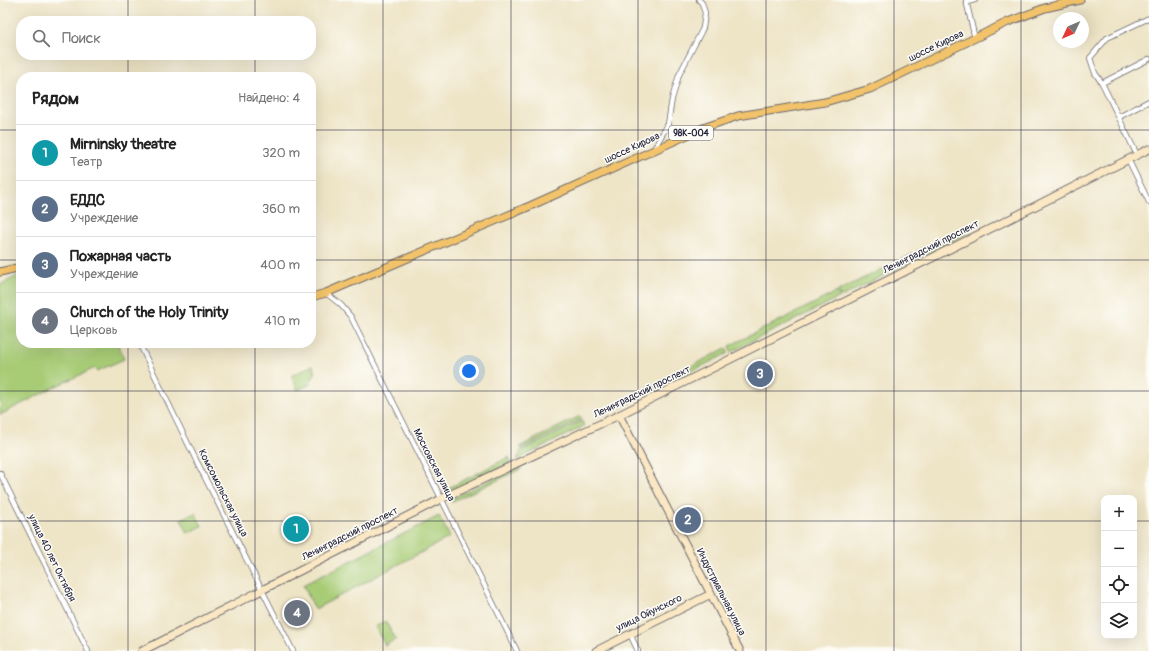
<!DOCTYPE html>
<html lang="ru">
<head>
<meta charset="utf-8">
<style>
	:root { --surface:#fff; --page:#f2f2f2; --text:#222; --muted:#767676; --line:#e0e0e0; --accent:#d1495b }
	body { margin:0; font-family:Pangolin,sans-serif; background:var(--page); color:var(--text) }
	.controls { position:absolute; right:12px; bottom:12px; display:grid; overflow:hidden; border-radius:8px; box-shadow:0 4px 16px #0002 }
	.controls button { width:36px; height:36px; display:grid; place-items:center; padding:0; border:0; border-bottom:1px solid var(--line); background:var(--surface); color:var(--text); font:20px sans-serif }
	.compass { position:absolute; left:1053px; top:12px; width:36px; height:36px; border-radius:50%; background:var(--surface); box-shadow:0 4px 16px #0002; rotate:226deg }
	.you { position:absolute; left:469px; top:371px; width:14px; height:14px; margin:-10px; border:3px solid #fff; border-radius:50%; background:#1a73e8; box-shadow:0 0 0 6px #1a73e833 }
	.badge { display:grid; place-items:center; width:26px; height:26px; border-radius:50%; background:var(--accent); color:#fff; font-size:13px; font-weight:700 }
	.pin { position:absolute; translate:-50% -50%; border:2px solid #fff; box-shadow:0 1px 4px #0006 }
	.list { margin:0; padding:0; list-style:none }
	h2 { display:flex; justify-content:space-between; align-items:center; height:52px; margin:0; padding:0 16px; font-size:17px }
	h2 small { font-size:13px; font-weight:400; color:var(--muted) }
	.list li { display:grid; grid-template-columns:26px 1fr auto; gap:12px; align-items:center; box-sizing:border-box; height:56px; padding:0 16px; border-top:1px solid var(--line) }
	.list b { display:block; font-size:15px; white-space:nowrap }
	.list p { margin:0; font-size:13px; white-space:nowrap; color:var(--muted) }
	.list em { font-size:13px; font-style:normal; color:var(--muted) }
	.icon { flex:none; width:22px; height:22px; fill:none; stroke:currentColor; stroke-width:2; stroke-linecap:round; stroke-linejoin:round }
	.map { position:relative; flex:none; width:1149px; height:651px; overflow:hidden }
	.search { position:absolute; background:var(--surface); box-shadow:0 4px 16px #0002; left:16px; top:16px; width:300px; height:44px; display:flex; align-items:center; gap:10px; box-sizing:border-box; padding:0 14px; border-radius:16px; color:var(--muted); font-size:15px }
	.panel { position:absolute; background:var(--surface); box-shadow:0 4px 16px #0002; left:16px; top:72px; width:300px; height:276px; border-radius:16px }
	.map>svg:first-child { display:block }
</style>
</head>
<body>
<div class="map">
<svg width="1149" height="651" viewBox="0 0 1149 651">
	<rect width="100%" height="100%" fill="#fdfcf7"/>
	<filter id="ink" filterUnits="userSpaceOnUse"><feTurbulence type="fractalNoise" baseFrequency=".025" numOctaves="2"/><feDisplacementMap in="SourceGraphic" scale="8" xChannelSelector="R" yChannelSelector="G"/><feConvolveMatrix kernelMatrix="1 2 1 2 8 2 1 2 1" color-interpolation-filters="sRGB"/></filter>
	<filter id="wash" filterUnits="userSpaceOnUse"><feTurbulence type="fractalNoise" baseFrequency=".012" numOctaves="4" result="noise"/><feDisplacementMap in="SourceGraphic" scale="16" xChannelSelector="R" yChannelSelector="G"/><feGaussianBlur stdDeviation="0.9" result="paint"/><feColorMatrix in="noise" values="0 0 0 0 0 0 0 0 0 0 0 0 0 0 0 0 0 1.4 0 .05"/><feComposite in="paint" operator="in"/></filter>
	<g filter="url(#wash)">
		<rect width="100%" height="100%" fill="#eee4c6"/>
		<g fill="#a8cc76" stroke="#657758">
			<polygon points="963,229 966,234 841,297 838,291"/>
			<polygon points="21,274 21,343 117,343 124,359 97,371 95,368 52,388 0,415 0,285"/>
			<polygon points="837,292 840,297 731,352 729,346"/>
			<polygon points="726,348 728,353 680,377 676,378 674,375"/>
			<polygon points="313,365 315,374 309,385 298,390 291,376"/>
			<polygon points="665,380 664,385 620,407 618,403"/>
			<polygon points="580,416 582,419 521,449 521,446"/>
			<polygon points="582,421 584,426 517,460 521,451"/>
			<polygon points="509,457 511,462 448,494 443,491"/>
			<polygon points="520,466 521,469 451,502 450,499"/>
			<polygon points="195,513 202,526 188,533 181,519"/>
			<polygon points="439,516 450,537 315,609 303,585"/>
			<polygon points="385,621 396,639 385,645 375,627"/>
		</g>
	</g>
	<g filter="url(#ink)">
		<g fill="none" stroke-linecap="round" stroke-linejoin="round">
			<defs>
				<g id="street">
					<polyline points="966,0 975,39"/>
					<polyline points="967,2 975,0"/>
					<polyline points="1102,83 1149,59"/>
					<polyline points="1119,117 1149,101"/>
					<polyline points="654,149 668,124 672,99 679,75 703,28 705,13 702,3 699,0"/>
					<polyline points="1137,155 1102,83 1095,73 1090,58 1107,38 1149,18"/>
					<polyline points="1128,159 1149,202"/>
					<polyline points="326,293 341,305 351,317 517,651"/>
					<polyline points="139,343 195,458 293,651"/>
					<polyline points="0,473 88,651"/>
					<polyline points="630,634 638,651"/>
				</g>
				<g id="secondary">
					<polyline points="619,415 740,651"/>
					<polyline points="142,651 441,499 619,415 1149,149"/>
					<polyline points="596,651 711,594"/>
				</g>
				<g id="primary">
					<polyline points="0,272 21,267"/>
					<polyline points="311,297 326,293 530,206 703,128 738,116 825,102 870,89 1008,22 1045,8 1080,0"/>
				</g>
			</defs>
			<use href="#street" stroke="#69666c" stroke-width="6"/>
			<use href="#secondary" stroke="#69666c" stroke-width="9"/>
			<use href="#primary" stroke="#69666c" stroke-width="9"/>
			<use href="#street" stroke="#fff" stroke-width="4.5"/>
			<use href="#secondary" stroke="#fae7c3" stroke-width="7"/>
			<use href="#primary" stroke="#f2c36a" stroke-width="7"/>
		</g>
	</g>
	<path fill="none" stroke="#22223b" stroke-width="1" stroke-opacity="0.55" d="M128 0V21M255 0V21M383 0V651M511 0V651M638 0V651M766 0V651M894 0V651M1021 0V651M128 55V77M255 55V77M0 130H21M311 130H1149M0 260H21M311 260H1149M128 343V651M255 343V651M0 391H1149M0 521H1104M1134 521H1149"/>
	<g text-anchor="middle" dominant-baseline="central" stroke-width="3" stroke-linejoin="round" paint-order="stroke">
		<rect fill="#fdfcf7" stroke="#646373" stroke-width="1" x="669" y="126" width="44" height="14" rx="3"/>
		<g font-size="9" font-weight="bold" fill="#22223b">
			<text x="691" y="133">98К-004</text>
		</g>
		<g font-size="10" fill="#22223b" stroke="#fdfcf7">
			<text transform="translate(936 46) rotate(-26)">шоссе Кирова</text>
			<text transform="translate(632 148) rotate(-25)">шоссе Кирова</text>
			<text transform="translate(931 247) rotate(-27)">Ленинградский проспект</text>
			<text transform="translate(642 392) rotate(-26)">Ленинградский проспект</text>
			<text transform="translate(434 465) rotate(63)">Московская улица</text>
			<text transform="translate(223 493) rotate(63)">Комсомольская улица</text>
			<text transform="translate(350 534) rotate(-27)">Ленинградский проспект</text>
			<text transform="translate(52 558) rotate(64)">улица 40 лет Октября</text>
			<text transform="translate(721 592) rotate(63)">Индустриальная улица</text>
			<text transform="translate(649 613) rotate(-26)">улица Ойунского</text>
		</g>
	</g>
</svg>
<div class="controls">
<button>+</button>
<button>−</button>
<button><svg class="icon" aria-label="locate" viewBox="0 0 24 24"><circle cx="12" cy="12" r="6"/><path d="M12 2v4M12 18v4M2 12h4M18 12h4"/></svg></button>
<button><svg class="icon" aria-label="layers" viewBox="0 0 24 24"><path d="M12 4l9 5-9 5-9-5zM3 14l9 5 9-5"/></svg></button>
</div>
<svg class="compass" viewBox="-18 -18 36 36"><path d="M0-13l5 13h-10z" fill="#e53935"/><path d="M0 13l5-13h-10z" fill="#767676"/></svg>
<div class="you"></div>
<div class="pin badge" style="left:296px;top:529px;background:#0f9aa8">1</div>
<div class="pin badge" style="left:688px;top:520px;background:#5c6f8a">2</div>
<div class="pin badge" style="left:760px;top:374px;background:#5c6f8a">3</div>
<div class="pin badge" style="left:297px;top:613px;background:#6b7280">4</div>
<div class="search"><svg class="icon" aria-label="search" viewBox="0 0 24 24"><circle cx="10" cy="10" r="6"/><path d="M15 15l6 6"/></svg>Поиск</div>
<section class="panel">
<h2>Рядом<small>Найдено: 4</small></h2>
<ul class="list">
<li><span class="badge" style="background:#0f9aa8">1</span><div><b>Mirninsky theatre</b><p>Театр</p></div><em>320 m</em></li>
<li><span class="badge" style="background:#5c6f8a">2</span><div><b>ЕДДС</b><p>Учреждение</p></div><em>360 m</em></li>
<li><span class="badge" style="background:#5c6f8a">3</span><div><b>Пожарная часть</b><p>Учреждение</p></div><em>400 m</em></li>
<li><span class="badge" style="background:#6b7280">4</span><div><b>Church of the Holy Trinity</b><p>Церковь</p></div><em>410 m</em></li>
</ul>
</section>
</div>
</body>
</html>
